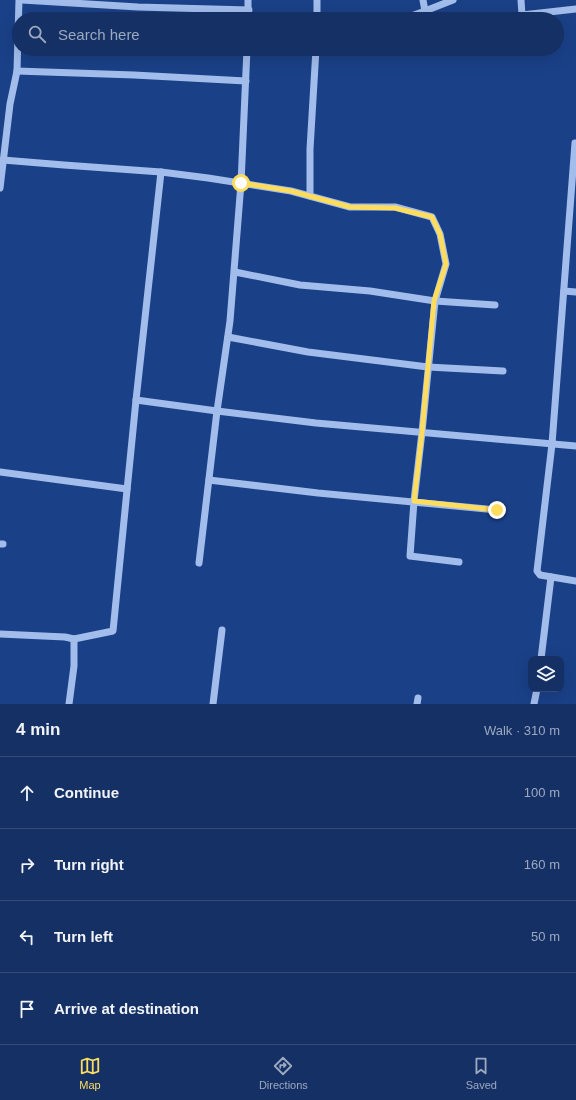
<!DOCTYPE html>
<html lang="en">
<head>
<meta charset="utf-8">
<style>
	:root { --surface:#143065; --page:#1d386b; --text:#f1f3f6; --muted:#9da9bf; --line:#334b79; --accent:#fedd5e }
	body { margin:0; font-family:Helvetica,sans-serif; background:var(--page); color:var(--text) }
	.controls { position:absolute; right:12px; bottom:12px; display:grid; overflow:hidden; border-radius:8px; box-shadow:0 4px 16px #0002 }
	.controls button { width:36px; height:36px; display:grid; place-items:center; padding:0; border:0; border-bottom:1px solid var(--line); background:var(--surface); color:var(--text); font:20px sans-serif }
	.stop { position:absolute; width:12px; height:12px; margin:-9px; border:3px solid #fedd5e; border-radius:50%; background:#fff }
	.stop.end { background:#fedd5e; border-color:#fff; box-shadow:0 1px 4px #0008 }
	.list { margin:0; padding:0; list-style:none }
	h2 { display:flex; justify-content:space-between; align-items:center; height:52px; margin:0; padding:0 16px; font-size:17px }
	h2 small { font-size:13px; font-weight:400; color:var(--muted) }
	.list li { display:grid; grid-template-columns:26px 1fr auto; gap:12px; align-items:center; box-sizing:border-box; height:72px; padding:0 16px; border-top:1px solid var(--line) }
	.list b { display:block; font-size:15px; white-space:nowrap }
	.list em { font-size:13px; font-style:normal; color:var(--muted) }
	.icon { flex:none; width:22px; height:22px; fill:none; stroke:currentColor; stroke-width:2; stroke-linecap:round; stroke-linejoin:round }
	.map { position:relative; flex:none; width:576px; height:704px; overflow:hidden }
	.search { position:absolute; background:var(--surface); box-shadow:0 4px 16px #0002; left:12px; right:12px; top:12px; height:44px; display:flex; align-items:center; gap:10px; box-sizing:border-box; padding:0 14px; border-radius:22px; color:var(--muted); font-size:15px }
	.sheet { height:340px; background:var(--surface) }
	nav { display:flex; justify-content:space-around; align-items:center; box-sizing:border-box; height:56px; border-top:1px solid var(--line); background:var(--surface); font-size:11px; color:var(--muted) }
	nav a { display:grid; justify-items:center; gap:2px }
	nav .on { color:var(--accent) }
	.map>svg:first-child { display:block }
</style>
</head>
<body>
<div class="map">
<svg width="576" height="704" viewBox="0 0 576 704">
	<rect width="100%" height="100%" fill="#1a4087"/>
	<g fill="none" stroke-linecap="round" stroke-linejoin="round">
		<g stroke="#a2bdec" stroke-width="7">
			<polyline points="22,0 138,7 249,10"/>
			<polyline points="248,0 248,19"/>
			<polyline points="317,0 317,19"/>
			<polyline points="423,0 425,11 453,0"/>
			<polyline points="521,0 522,15 576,9"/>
			<polyline points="403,19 425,11"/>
			<polyline points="17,71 134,75 246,81"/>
			<polyline points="575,143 552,444 537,571 540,575 576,581"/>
			<polyline points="3,160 64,165 161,172 208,178 291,191 350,207 395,207 432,217 440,234 446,264 435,301 422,432 414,501 410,556 459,562"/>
			<polyline points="0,188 10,104 17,71 19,0"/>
			<polyline points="310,196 310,149 316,49"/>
			<polyline points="235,272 300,285 370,291 435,301 495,305"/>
			<polyline points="564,291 576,292"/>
			<polyline points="228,337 308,352 428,367 503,371"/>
			<polyline points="136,400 217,411 316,423 576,446"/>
			<polyline points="0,472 127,489"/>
			<polyline points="209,480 318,493 497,510"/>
			<polyline points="0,544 3,544"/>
			<polyline points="199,563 217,411 230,321 241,183 247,49"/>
			<polyline points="0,634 65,637 74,639 74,666 69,704"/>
			<polyline points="74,639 113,631 136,400 161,172"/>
			<polyline points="541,659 551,577"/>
			<polyline points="213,704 222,630"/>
			<polyline points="417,704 418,698"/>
			<polyline points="534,704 537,689"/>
		</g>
	</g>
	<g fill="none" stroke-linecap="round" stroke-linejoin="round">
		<polyline stroke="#fedd5e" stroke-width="5" points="241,183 291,191 350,207 395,208 432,217 440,234 446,264 434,301 422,432 414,501 497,510"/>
	</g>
</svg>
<div class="controls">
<button><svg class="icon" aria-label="layers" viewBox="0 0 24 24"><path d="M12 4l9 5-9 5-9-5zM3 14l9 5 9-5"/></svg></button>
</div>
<div class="stop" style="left:241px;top:183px"></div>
<div class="stop end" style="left:497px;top:510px"></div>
<div class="search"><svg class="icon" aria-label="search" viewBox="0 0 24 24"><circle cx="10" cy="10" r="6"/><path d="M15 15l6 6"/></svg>Search here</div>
</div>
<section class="sheet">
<h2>4 min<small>Walk · 310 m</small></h2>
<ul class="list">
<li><svg class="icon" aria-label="ahead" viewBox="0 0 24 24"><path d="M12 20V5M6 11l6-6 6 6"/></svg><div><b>Continue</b></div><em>100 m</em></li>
<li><svg class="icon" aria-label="right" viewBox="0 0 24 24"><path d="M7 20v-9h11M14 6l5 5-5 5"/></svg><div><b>Turn right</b></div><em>160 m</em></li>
<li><svg class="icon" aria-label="left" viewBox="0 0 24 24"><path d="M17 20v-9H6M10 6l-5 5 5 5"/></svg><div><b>Turn left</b></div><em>50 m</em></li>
<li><svg class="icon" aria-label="arrive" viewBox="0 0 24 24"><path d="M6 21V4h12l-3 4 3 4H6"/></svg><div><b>Arrive at destination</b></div></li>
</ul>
</section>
<nav>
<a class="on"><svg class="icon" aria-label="map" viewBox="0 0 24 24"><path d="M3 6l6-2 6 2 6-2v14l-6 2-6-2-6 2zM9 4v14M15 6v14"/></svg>Map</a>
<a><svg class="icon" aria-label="directions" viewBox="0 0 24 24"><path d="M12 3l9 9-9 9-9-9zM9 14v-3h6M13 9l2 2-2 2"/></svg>Directions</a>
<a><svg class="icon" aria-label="saved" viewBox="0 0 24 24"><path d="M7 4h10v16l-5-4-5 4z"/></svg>Saved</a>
</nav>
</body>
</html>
